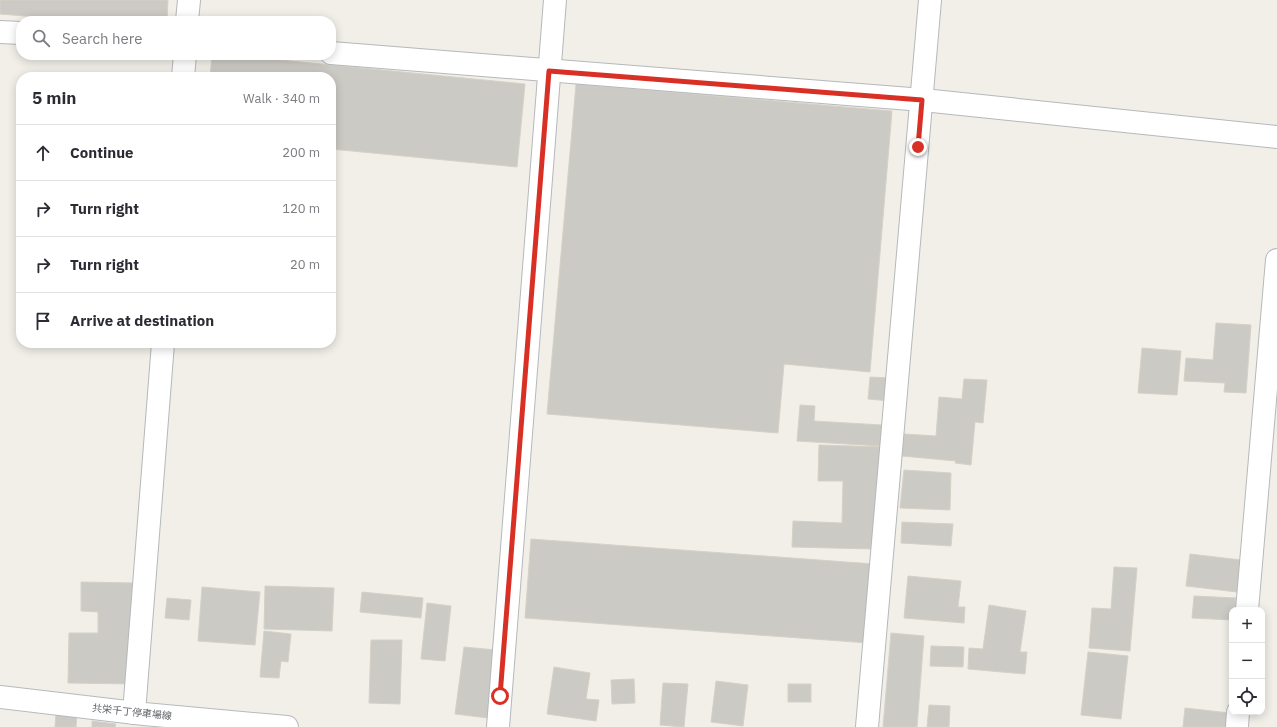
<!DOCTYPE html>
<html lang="en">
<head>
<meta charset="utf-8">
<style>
	:root { --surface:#fff; --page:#f7f7f7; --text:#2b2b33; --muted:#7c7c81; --line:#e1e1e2 }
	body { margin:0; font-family:"IBM Plex Sans","Noto Sans JP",sans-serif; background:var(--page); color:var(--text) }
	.controls { position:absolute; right:12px; bottom:12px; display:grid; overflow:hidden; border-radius:8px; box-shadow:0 2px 10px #0003 }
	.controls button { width:36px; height:36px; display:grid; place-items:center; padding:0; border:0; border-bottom:1px solid var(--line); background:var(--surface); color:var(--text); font:20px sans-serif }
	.stop { position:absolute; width:12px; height:12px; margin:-9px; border:3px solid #d93025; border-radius:50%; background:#fff }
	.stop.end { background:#d93025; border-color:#fff; box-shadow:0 1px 4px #0008 }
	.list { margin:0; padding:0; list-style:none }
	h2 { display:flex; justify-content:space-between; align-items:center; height:52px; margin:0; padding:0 16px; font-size:17px }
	h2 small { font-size:13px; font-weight:400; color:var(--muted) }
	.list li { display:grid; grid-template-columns:26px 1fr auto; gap:12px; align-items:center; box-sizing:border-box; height:56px; padding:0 16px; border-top:1px solid var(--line) }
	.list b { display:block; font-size:15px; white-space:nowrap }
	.list em { font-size:13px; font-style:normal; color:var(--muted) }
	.icon { flex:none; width:22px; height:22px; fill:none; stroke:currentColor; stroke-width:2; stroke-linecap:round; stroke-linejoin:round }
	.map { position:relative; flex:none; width:1277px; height:727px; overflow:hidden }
	.search { position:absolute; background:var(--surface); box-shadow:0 2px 10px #0003; left:16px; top:16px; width:320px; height:44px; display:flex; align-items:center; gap:10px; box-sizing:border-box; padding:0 14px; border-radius:16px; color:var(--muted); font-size:15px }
	.panel { position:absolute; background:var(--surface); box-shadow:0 2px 10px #0003; left:16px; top:72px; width:320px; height:276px; border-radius:16px }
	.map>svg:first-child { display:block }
</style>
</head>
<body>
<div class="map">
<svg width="1277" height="727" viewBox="0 0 1277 727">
	<rect width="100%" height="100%" fill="#f1efe8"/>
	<g fill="#cccac5" stroke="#d6d1c6">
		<polygon points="0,0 168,0 167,21 86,21 0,14"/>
		<polygon points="212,55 229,55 525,84 517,167 331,149 331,77 210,77"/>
		<polygon points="576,84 892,111 870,372 784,364 778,433 547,414"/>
		<polygon points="1216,323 1251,325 1246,393 1224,392 1225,383 1184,381 1186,358 1213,360"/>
		<polygon points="1142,348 1181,351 1177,395 1138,393"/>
		<polygon points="870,377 892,378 890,401 868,399"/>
		<polygon points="964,379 987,380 983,423 975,422 971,465 955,463 956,461 902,456 904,434 936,436 939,397 962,399"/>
		<polygon points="800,405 815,406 814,421 882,425 881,446 797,441"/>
		<polygon points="819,445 886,447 883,525 873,525 872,549 792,547 793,521 842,523 843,481 818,481"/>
		<polygon points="904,470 951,473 950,510 900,508"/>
		<polygon points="902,522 953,524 951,546 901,543"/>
		<polygon points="531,539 874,564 868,643 525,618"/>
		<polygon points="1190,554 1241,560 1237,592 1186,586"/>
		<polygon points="1114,567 1137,568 1130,651 1089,648 1092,608 1111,609"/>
		<polygon points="908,576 961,581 958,607 965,607 964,623 904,618"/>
		<polygon points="81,582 135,583 133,684 68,683 69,633 98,633 98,612 81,611"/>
		<polygon points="265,586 334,588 332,631 264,629"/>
		<polygon points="202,587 260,592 255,645 198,641"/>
		<polygon points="362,592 423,598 421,618 360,612"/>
		<polygon points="1194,596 1236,598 1235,610 1232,610 1232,620 1192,618"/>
		<polygon points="167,598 191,600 189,620 165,618"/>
		<polygon points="427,603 451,606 445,661 421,659"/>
		<polygon points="989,605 1026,611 1020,652 1027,652 1025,674 968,669 969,648 983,649"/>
		<polygon points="264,631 291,634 288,662 281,661 279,678 260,677"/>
		<polygon points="891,633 924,636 917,727 883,727"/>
		<polygon points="371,640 402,640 400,704 369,703"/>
		<polygon points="931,646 964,647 963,667 930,666"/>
		<polygon points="464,647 496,650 488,718 455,714"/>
		<polygon points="1088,652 1128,656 1121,719 1081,715"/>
		<polygon points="554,667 590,673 586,699 599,700 596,721 547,714"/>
		<polygon points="634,679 635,703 612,704 611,680"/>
		<polygon points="716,681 748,685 743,726 711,722"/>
		<polygon points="663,683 688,684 684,727 660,725"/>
		<rect x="788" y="684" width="23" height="18"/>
		<polygon points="929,705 950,706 949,727 927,727"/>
		<polygon points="1185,708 1230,713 1229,727 1183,727"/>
		<polygon points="56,712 77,713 76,727 55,727"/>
		<polygon points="92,721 116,724 115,727 92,727"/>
	</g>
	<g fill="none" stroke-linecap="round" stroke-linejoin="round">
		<defs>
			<g id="street">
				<polyline points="187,21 189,0"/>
				<polyline points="0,32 21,33"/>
				<polyline points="331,53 923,100 1277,137"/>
				<polyline points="183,77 185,55"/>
				<polyline points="1247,610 1277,260"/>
				<polyline points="134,713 163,343"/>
				<polyline points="498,727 555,0"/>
				<polyline points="867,727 930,0"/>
				<polyline points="1237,727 1238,712"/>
			</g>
			<polyline id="secondary" points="0,697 144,714 287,727"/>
		</defs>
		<use href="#street" stroke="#b5b8bc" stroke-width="24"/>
		<use href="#secondary" stroke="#b6babf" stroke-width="24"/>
		<use href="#street" stroke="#fff" stroke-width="22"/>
		<use href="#secondary" stroke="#fff" stroke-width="22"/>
	</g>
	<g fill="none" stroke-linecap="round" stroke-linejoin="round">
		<polyline stroke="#d93025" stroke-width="5" points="500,696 549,71 922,100 918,147"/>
	</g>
	<g text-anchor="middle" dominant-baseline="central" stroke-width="3.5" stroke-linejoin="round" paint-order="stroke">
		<g font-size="10" fill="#5f6368" stroke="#fff">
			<text transform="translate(132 712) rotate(6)">共栄千丁停車場線</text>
		</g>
	</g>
</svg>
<div class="controls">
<button>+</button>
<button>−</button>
<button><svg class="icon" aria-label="locate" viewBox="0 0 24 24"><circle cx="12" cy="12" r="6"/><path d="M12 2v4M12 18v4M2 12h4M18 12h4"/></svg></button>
</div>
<div class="stop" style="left:500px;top:696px"></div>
<div class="stop end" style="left:918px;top:147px"></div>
<div class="search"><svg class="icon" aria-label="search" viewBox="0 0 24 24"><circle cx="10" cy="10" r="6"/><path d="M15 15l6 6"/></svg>Search here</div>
<section class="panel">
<h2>5 min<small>Walk · 340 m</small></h2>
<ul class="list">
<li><svg class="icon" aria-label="ahead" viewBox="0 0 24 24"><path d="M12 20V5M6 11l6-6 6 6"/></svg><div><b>Continue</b></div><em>200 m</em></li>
<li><svg class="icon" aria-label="right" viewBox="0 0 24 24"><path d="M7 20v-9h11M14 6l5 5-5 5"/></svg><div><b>Turn right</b></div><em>120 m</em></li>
<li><svg class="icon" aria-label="right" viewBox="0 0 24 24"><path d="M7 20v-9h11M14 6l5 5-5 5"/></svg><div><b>Turn right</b></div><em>20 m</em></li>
<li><svg class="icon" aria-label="arrive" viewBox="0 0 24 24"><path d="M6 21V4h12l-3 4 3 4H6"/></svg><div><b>Arrive at destination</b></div></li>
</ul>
</section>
</div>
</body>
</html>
